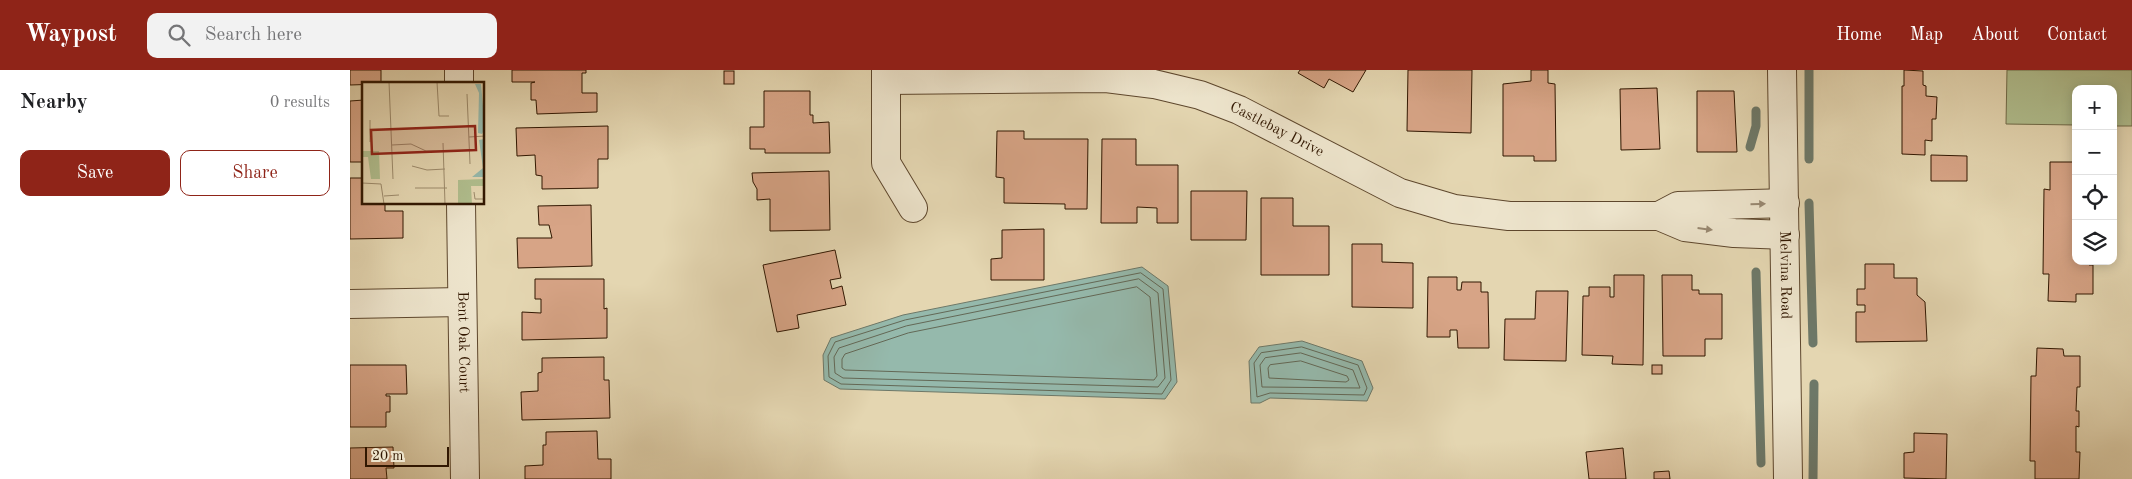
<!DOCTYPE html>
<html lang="en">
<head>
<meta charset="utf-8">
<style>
	:root { --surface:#fff; --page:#f2f2f2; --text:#202124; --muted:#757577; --line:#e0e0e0; --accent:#8f2418 }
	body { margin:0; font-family:"Old Standard TT",serif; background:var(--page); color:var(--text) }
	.controls { position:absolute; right:15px; top:15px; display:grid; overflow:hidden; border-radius:10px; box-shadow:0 2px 12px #0003 }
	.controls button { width:45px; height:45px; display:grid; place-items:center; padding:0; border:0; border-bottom:1px solid var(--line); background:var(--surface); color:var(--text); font:25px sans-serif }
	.scale { position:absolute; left:15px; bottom:12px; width:84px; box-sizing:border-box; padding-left:5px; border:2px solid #311701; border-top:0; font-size:14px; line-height:18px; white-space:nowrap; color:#311701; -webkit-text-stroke:4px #ede4cc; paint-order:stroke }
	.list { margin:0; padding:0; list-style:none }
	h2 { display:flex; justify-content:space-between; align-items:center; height:65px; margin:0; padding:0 20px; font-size:21px }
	h2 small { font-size:16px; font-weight:400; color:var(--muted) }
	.actions { display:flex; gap:10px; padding:15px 20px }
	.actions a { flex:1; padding:11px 0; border:1px solid var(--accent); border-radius:10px; text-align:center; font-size:18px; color:var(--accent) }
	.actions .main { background:var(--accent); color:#fff }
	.icon { flex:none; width:28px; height:28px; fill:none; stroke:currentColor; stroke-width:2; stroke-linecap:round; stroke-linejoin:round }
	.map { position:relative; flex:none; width:1782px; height:409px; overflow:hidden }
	header { display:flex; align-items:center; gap:30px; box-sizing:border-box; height:70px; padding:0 25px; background:var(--accent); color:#fff }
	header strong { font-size:24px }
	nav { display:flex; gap:28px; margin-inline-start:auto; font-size:18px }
	.search { width:350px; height:45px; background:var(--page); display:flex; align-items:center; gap:12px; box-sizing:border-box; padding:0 18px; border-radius:10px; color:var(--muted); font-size:19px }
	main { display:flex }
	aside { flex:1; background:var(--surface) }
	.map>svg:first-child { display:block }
</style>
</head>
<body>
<header>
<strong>Waypost</strong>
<div class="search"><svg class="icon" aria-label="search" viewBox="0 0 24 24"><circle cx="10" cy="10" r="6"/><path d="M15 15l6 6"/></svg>Search here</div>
<nav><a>Home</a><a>Map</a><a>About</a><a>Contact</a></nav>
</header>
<main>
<aside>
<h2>Nearby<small>0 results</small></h2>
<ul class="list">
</ul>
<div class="actions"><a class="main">Save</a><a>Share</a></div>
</aside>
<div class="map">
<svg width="1782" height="409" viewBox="0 0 1782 409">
	<rect width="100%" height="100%" fill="#e4d6b1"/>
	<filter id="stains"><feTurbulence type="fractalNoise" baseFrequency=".004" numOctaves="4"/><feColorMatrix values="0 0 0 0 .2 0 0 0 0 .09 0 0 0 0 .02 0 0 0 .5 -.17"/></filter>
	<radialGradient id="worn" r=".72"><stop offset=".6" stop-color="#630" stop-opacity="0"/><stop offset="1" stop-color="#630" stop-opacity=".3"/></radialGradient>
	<polygon fill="#b0be8e" stroke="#706a48" points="1657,0 1782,0 1782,56 1763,56 1763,19 1726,19 1726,55 1656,54"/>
	<g fill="#95b9ac" stroke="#6d7868">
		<polygon points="792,197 818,216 827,312 815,329 490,319 474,310 473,285 481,268 553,245"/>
		<polygon points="952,271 1012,291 1023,318 1017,331 920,328 910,333 901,333 899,291 909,277"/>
	</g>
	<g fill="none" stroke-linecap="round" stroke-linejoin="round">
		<g stroke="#636856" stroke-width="1">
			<polygon points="791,203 813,219 821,310 812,324 491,314 479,307 478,286 485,272 555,250"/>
			<polygon points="789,209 808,223 815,308 808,317 493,308 485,303 484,287 489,278 556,256"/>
			<polygon points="787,217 800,227 807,306 804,310 495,300 492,298 492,289 495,284 558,263"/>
			<polygon points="952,277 1008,295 1017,318 1014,325 920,323 907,327 904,293 911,283"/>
			<polygon points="951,283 1003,300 1010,318 912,317 910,295 915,288"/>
			<polygon points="951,291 997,306 999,310 996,312 919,308 918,298 920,295"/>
		</g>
		<g stroke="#6d7868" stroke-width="9">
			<polyline points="1459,0 1459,89"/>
			<polyline points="1400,77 1406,56 1406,41"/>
			<polyline points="1459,133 1463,273"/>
			<polyline points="1406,202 1411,393"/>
			<polyline points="1463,409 1464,314"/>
		</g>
	</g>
	<g fill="#d7a486" stroke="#311701">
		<polygon points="0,0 31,0 31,14 0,15"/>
		<polygon points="162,0 236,0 236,3 232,3 232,23 247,23 247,42 187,44 186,30 181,30 181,13 185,12 162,12"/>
		<polygon points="950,0 1016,0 1003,22 979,9 974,18 948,3"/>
		<polygon points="1058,0 1122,0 1121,63 1057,61"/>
		<polygon points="1181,0 1198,0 1198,13 1205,14 1206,91 1184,91 1184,86 1153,86 1153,14 1181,11"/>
		<polygon points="1554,0 1573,1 1573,15 1576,16 1576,26 1587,27 1586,49 1582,49 1582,71 1575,70 1575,85 1552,84 1552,16 1554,16"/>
		<rect x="374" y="1" width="10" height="13"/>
		<polygon points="1307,18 1310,79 1271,80 1270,19"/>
		<polygon points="414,21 460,21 460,45 463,45 463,53 479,52 480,83 415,83 415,79 400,79 400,57 414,57"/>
		<polygon points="1347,21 1384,21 1387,82 1347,82"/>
		<polygon points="14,30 14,92 0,92 0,31"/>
		<polygon points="258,56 258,89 248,89 248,118 192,119 192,106 186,105 185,85 167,86 166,58"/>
		<polygon points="647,61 674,61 674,69 738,69 737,139 715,139 715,134 654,133 654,108 646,107"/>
		<polygon points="752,69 786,69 786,95 828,95 828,153 807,153 807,138 787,137 787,153 751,153"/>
		<polygon points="1581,85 1617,86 1617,111 1581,111"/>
		<polygon points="1700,92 1726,92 1726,191 1739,191 1739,195 1743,195 1743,224 1726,224 1726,232 1698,231 1699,204 1693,204 1694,119 1700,120"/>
		<polygon points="479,101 480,160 420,161 420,129 407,130 407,119 403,112 402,103"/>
		<polygon points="0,108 14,108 14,134 35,134 35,141 53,141 53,168 0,169"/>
		<polygon points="841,121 897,121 896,170 841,170"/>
		<polygon points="911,128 943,128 943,156 979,156 979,205 911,205"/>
		<polygon points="241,135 242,196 168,198 167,168 202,168 199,155 189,155 188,136"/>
		<polygon points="694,159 694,210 641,210 641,189 652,188 652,160"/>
		<polygon points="1002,174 1032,174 1032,192 1063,193 1063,238 1002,237"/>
		<polygon points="485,180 491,208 480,210 482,219 492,216 496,235 447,245 449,258 427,262 413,195"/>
		<polygon points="1515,194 1544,194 1544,208 1567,208 1567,225 1575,232 1577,271 1506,272 1506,242 1515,242 1515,235 1507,235 1507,219 1515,219"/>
		<polygon points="1264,205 1294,205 1293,295 1262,294 1263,286 1232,285 1233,226 1239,226 1239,217 1260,217 1260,227 1264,227"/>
		<polygon points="1312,205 1342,205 1342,220 1349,220 1349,224 1372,224 1372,269 1355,269 1355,286 1313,286"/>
		<polygon points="1078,207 1107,207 1107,220 1111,220 1112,212 1131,212 1131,222 1138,222 1139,278 1108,278 1107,260 1100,260 1100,267 1077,267"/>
		<polygon points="185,209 254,209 254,239 257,238 257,268 172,270 172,242 191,243 191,229 185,229"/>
		<polygon points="1186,221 1218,221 1216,291 1154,290 1155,249 1185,249"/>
		<polygon points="1687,278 1713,279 1714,286 1730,286 1730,317 1727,317 1726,341 1729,341 1729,357 1726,356 1726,382 1730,382 1729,409 1685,409 1685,391 1680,391 1681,306 1686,306"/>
		<polygon points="254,287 254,310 259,310 260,348 172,350 171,322 188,321 188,303 192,302 192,288"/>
		<polygon points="0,295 56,295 57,324 36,324 36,326 40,326 40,342 36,342 36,357 0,357"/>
		<rect x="1302" y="295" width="10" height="9"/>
		<polygon points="247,361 248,389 261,389 261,409 175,409 175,396 193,395 193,375 196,375 196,362"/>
		<polygon points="1564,363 1597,364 1596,409 1554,408 1554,383 1564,382"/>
		<polygon points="43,377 44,398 36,398 37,409 0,409 0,378"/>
		<polygon points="1273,378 1276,409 1239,409 1236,382"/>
		<polygon points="1319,401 1320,409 1304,409 1304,402"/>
	</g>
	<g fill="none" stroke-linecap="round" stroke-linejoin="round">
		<defs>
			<g id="minor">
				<polyline points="109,0 109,14"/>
				<polyline points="536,0 536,93 563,138"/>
				<path id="s1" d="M1432 0 1438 409"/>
				<path id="s2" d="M536 10 756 8 804 14 850 25 889 40 1050 123 1104 139 1159 146H1309L1335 157 1384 163 1435 165"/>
				<path id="s3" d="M111 134 115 409"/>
				<polyline points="1309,146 1328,136 1435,133"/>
				<polyline points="0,234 112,232"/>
			</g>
		</defs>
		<use href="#minor" stroke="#5e472d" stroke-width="30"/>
		<use href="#minor" stroke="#ede4cc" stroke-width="28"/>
	</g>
	<defs><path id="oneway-solid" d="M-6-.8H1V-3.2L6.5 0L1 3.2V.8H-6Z" transform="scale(1.25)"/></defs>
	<g fill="#988871">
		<use href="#oneway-solid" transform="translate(1408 134) rotate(-2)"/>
		<use href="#oneway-solid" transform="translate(1355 159) rotate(7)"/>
	</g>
	<g text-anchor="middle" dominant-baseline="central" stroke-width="5" stroke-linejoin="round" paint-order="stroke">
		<g font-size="15" fill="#311701" stroke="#ede4cc">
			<text stroke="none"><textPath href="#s2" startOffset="400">Castlebay Drive</textPath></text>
			<text stroke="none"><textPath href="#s1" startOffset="205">Melvina Road</textPath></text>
			<text stroke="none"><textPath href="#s3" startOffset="138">Bent Oak Court</textPath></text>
		</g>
	</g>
	<g transform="translate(12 12)">
		<rect width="122" height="122" fill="#e4d6b1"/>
		<path d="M0 69H17L18 97H9L6 75H0ZM122 97V104H109L110 122H96V98Z" fill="#b0be8e"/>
		<path d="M113 2H119L123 46 120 52 116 51 117 11ZM122 57V95H110L121 86 117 58Z" fill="#95b9ac"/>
		<path fill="none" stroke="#9c8a6b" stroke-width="1" d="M27 0 31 97M75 0 77 34H87M105 12 108 82M8 38V60M107 55 123 54M81 61 83 122M30 63 49 62 64 69H82M50 84 65 88 83 87M0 101 19 102 22 122M53 106H85M112 110 113 117H123M22 114 37 113"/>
		<path fill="#8f2418" fill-opacity="0.15" stroke="#8f2418" stroke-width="2.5" d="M113 44 114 68 10 72 9 48Z"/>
		<rect width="122" height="122" fill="none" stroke="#311701" stroke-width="2.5"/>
	</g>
	<rect width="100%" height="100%" filter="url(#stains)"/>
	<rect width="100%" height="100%" fill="url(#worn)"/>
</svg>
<div class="controls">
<button>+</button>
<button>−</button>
<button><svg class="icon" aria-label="locate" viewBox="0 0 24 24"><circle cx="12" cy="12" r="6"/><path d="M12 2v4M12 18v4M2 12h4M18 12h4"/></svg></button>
<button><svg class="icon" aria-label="layers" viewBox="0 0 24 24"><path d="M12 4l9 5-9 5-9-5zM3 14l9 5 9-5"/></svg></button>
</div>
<div class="scale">20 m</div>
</div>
</main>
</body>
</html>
